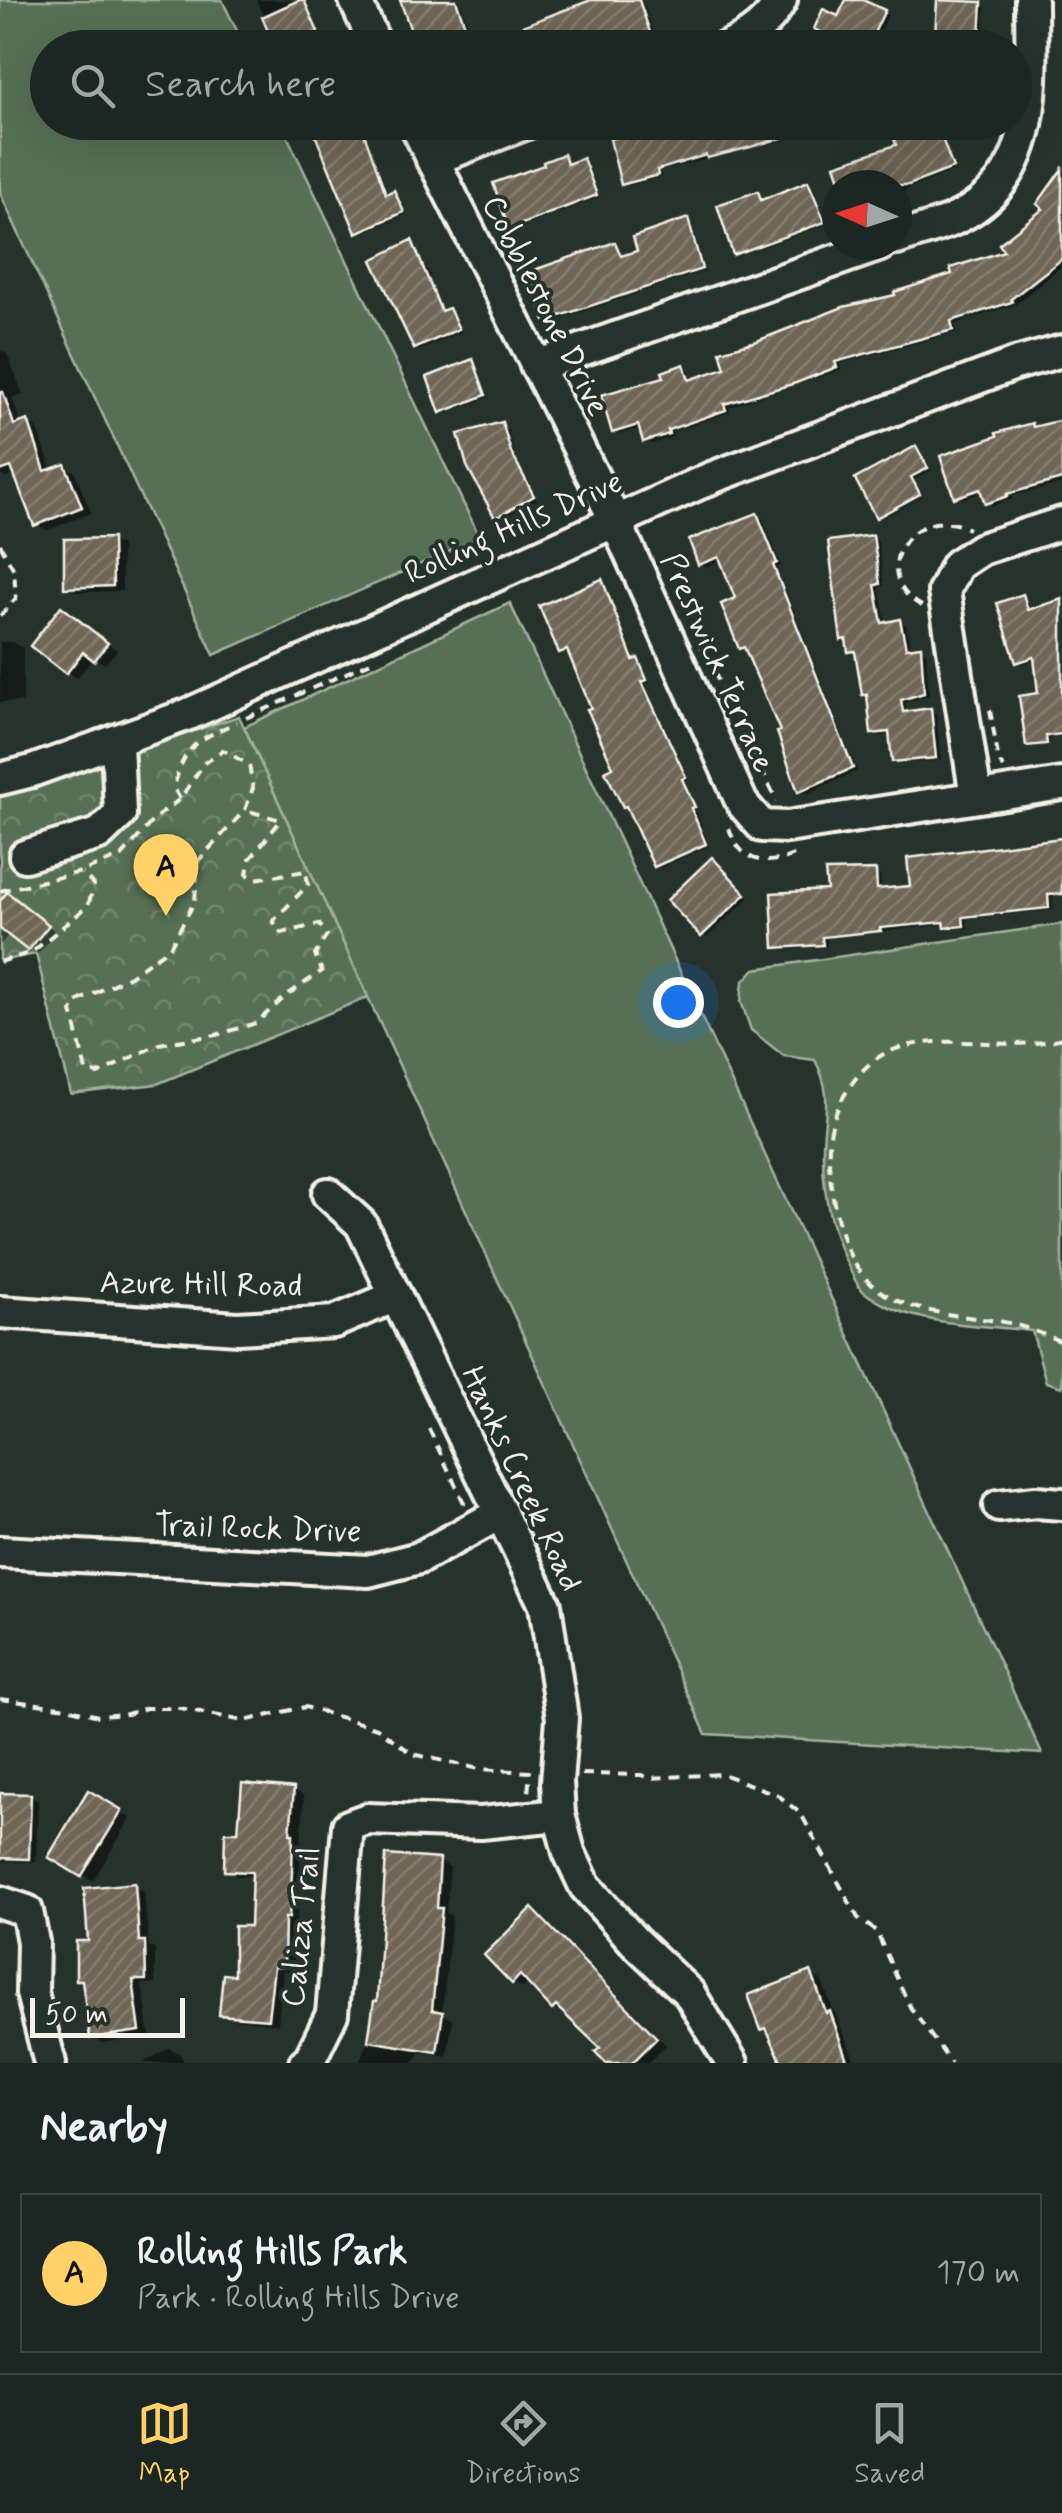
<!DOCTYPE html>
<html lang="en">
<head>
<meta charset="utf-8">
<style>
	:root { --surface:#1c2622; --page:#29322f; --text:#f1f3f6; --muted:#a0a5a5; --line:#3a4340; --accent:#ffd166 }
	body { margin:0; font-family:Mynerve,sans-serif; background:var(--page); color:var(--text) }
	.compass { position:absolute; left:822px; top:170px; width:90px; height:90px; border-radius:50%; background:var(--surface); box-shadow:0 10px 40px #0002; rotate:273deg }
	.scale { position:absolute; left:30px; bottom:25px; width:155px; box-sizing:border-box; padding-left:10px; border:5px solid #f4f1e8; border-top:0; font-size:28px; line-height:35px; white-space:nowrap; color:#f4f1e8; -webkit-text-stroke:8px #26332d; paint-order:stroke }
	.you { position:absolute; left:678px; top:1002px; width:35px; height:35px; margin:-25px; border:8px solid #fff; border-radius:50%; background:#1a73e8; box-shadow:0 0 0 15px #1a73e833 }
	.badge { display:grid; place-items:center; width:65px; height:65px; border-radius:50%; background:var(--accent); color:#111; font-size:32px; font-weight:700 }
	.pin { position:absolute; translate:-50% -82px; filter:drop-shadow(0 2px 5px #0008) }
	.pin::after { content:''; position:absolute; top:52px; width:35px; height:30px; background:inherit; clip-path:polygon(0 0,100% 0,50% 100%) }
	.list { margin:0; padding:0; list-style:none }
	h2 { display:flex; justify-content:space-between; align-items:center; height:130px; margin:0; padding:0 40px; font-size:42px }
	h2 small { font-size:32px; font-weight:400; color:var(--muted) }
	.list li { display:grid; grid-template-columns:65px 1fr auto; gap:30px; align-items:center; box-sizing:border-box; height:160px; margin:0 20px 20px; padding:0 20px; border:2px solid var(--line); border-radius:0px }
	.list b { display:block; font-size:38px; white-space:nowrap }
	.list p { margin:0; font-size:32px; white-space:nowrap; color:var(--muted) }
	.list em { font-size:32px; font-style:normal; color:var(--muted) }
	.icon { flex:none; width:55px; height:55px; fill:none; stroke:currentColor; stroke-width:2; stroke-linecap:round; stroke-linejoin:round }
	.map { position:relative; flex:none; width:1062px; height:2063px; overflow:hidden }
	.search { position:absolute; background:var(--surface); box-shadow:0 10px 40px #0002; left:30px; right:30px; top:30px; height:110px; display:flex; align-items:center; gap:25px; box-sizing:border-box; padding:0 35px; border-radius:55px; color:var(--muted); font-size:38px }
	.sheet { height:310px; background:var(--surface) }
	nav { display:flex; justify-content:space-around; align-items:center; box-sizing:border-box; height:140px; border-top:2px solid var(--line); background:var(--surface); font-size:28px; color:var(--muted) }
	nav a { display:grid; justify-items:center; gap:5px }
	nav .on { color:var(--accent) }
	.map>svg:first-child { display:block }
</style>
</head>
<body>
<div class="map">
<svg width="1062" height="2063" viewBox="0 0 1062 2063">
	<defs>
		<pattern id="forest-crowns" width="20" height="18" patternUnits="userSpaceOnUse" patternTransform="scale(2.5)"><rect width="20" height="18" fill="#577055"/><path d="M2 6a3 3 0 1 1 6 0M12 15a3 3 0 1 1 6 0" fill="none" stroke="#70856d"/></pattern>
		<pattern id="building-hatch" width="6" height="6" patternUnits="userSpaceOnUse" patternTransform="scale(2.5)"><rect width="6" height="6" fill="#6f6657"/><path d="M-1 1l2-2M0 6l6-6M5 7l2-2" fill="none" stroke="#847c6f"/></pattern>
	</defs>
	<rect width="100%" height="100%" fill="#26332d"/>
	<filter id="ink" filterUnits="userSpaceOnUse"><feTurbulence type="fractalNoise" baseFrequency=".01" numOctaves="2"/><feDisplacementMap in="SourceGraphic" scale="20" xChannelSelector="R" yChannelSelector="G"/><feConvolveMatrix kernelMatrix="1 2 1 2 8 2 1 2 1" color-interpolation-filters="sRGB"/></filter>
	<g filter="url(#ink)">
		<g fill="#577055" stroke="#a6b09e" stroke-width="2.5">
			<polygon points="0,0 222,0 245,47 48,48 48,122 281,123 480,538 214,655 0,193"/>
			<polygon points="510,603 1042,1754 706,1734 244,727"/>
			<path d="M1062 924V1387L1046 1382 1032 1331C978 1324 907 1327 863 1291 857 1286 854 1278 851 1272 831 1234 823 1197 823 1155 822 1114 835 1099 815 1060L784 1056 751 1030 741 1001 743 982 755 969Z"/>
		</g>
		<polygon fill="url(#forest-crowns)" stroke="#a6b09e" stroke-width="2.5" points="239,716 368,997 157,1084 71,1094 36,954 0,961 0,795"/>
		<g fill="#0007">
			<polygon points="256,0 300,0 307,4 321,34 315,37 319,48 278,48"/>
			<polygon points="402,0 459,0 476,46 605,0 642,0 655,37 625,48 423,48"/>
			<polygon points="849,0 858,0 888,15 872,48 856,48 839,20"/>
			<polygon points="939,2 985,7 983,48 936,48"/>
			<polygon points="674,122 792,122 796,137 660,171 662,177 627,186 623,183 675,125"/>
			<polygon points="936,122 956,170 897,193 897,185 844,185"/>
			<polygon points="359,123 363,125 389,196 399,196 407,214 363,233 358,231"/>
			<polygon points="563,157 570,166 582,161 587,163 600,197 515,230 511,228 547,167"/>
			<polygon points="1062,173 1062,266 1016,304 955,324 957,332 839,364 841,370 729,407 730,412 672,432 673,437 651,444 645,440 642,428 620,434 615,431 667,378 684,367 689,370 693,382 1009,252 1047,209"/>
			<polygon points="808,184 813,186 828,224 740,255 735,253 758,194 764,202"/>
			<polygon points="687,221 692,224 705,271 551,322 547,319 615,244 624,258 640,253"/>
			<polygon points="412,243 431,276 428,277 443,313 449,310 454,313 462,332 420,350 416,347"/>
			<polygon points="0,350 7,354 23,394 12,398 21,425 28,423 38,429 52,471 64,466 75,472 91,513 47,530 36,524 17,474 6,478 0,475"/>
			<polygon points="472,362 477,365 489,397 447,413 442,411"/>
			<polygon points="1062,423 1062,484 1011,496 1012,499 992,506 987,502 983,492 962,499 957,496 1031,426 1037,429"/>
			<polygon points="502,424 507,427 515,457 537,499 501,519 497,516"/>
			<polygon points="916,449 931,470 914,480 923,496 882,518 878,516"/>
			<polygon points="757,515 763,519 781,566 777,568 857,771 806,794 800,790 783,732 746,651 741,647 739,599 723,560 706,567 700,563"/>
			<polygon points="872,537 878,541 884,586 879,587 886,624 900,622 906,625 911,650 920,649 926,652 929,695 905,703 908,713 930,710 936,714 941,760 900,764 894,761 891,735 879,736 874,733 870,697 864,694 856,654 844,638"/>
			<polygon points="111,540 121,546 122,591 77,592 67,586"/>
			<polygon points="602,582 606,584 636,662 642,664 650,682 645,684 689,779 685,781 709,846 660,868 656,866 570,652 561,651"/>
			<polygon points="1023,597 1027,600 1031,612 1062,601 1062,650 1023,664 1018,661"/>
			<polygon points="72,615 117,650 105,664 94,658 77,678 67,672"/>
			<polygon points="0,642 12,642 23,648 23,702 0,702"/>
			<polygon points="1062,681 1062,736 1049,737 1050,745 1033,747 1028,745 1041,696"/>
			<polygon points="1062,841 1062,896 1052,897 1053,910 967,919 968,928 952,929 947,924 827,938 827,947 782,950 777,947 829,892 875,873 880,876 881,891 912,888"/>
			<polygon points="716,863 749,898 707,937 703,935"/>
			<polygon points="16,900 56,932 38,954 10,933 0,945 0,905"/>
			<polygon points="294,1790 304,1796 294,1971 283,1971 278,2024 232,2019 222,2013 252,1929 255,1876 237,1876 227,1870 240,1835"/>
			<polygon points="89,1793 131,1818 93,1881 51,1856"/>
			<polygon points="0,1795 30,1796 38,1801 36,1862 0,1861"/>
			<polygon points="439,1861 450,1867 446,1913 452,1916 442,2014 453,2020 447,2056 420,2052 414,2063 359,2063"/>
			<polygon points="134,1886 144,1892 149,1946 155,1950 155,1984 142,1984 150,2036 103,2043 92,2037 85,1982 79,1979"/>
			<polygon points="533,1912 543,1917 666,2045 648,2063 610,2063 603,2048 554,2008 529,1982 523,1988 513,1982"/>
			<polygon points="810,1974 821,1980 856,2063 785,2063 771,2033 763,2028"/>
			<polygon points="169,2048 180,2054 185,2063 143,2063"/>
		</g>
		<g fill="url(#building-hatch)" stroke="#f4f1e8" stroke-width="2.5">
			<polygon points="299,0 304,0 318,32 285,48 275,48 262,17"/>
			<polygon points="400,0 456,0 472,45 591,0 639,0 651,35 614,48 417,48"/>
			<polygon points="846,0 863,0 885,10 867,48 820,48 832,38 814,29 823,9 838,16"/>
			<polygon points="937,0 982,2 980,38 935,36"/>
			<polygon points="352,122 360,122 386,194 394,190 404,212 356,233 316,137"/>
			<polygon points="677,122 819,122 819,127 747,148 707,158 706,155 657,170 658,175 621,185 610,139"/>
			<polygon points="926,122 936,122 953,168 909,185 842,185 835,165 896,145 893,135"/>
			<polygon points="564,154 567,164 583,158 597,195 509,229 493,183 544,165 543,162"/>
			<polygon points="1062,169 1062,259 1011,299 1012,302 951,321 953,330 835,362 837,367 796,383 724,404 726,410 668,430 669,434 643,442 638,425 612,433 601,395 664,377 662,372 684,364 689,380 725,368 720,351 757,341 843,307 895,295 894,292 952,274 950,268 1004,251 999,244 1043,209 1037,204"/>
			<polygon points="808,181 825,222 733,255 717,205 758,191 761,200"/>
			<polygon points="688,218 702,269 545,321 528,272 615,242 621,256 637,251 633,237"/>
			<polygon points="412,240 441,311 449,308 459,329 414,349 372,260"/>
			<polygon points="473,359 486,395 440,413 427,377"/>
			<polygon points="0,392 3,392 14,425 28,420 45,471 65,464 82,507 34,526 11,467 0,471"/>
			<polygon points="1062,420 1062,479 1007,494 1008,496 985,504 980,489 954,498 940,456 997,436 996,433 1032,423 1033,427"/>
			<polygon points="502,422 511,452 534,496 495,518 467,466 458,434"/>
			<polygon points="916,446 928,468 911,477 920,494 876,518 855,479"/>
			<polygon points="757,513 777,563 773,565 853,768 798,792 777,732 780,731 744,647 739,649 721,604 735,598 719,557 698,565 689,540"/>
			<polygon points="873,535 880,584 875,585 882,623 900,619 906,648 921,646 924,693 901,700 903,712 931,708 936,758 892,762 889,732 871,734 867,695 862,695 855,651 848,652 846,639 841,640 828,541"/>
			<polygon points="112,538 113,586 64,588 64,539"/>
			<polygon points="602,579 633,660 638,658 647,680 642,682 686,777 682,779 695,807 691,808 706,844 654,867 626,806 623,807 605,771 613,767 587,709 591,708 567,650 559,653 539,606"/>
			<polygon points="1023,594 1028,610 1062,599 1062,734 1046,736 1047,744 1026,746 1019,696 1038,693 1034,657 1016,663 997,603"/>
			<polygon points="61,606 108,643 94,661 83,652 66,674 30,646"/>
			<polygon points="1062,838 1062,894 1048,895 1049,908 963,917 964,926 945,928 944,922 880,928 881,931 822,937 823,945 774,948 771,893 827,890 825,871 876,870 877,889 910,886 907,858"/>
			<polygon points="712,857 746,894 701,937 667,900"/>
			<polygon points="7,892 49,925 28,951 0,929 0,901"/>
			<polygon points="242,1783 294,1788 290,1834 293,1834 292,1873 289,1918 285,1918 284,1967 274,1967 268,2019 219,2015 223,1974 234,1975 234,1926 250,1926 252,1872 224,1871 225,1832 238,1832"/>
			<polygon points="88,1790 122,1810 81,1877 48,1857"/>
			<polygon points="0,1793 31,1794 29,1859 0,1858"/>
			<polygon points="386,1855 440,1859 437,1908 442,1908 432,2010 443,2012 437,2052 368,2041 374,2001 377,2001"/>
			<polygon points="135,1883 139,1941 145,1941 146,1980 133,1980 140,2031 90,2038 82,1980 76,1980 76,1941 88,1941 84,1888"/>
			<polygon points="532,1908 657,2038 632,2063 606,2063 595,2052 600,2048 556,2006 552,2010 520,1975 512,1984 484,1955"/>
			<polygon points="811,1971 826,2013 830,2011 848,2063 782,2063 766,2028 761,2030 748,1995"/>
		</g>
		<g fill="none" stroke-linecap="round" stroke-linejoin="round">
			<defs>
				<g id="minor">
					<polyline points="355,0 377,48"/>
					<path d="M725 48C749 38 769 23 781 0"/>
					<polyline points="414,122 615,520 742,803 762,826 787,827 1062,784"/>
					<polyline points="432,160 529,122"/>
					<path d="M897 239C916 232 937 227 955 219 1043 177 1031 81 1031 0"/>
					<polyline points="536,366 880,245"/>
					<polyline points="0,779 32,771 189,714 711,478 1015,364 1062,351"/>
					<polyline points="976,797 944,591 957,565 981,549 1062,523"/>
					<polyline points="25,856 99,834 120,814 117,741"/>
					<polyline points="328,1194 361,1224 545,1605 562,1718 557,1782 559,1815 569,1852 585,1886 634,1941 689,1993 732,2063"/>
					<polyline points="0,1312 238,1328 334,1322 396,1296"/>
					<polyline points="999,1506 1036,1502 1062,1504"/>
					<polyline points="0,1552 368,1571 419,1558 501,1513"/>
					<polyline points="0,1902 27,1911 33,1942 32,1993 50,2063"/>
					<polyline points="305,2063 310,2059 332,2014 348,1826 367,1819 481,1823 559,1815"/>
				</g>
			</defs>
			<use href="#minor" stroke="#f4f1e8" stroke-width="38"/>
			<g stroke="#f4f1e8" stroke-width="4" stroke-dasharray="10 8" stroke-linecap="butt">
				<polyline points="0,544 14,570 16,598 0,616"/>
				<path d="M922 606C865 576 911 500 969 529"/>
				<polyline points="698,639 777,801"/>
				<polyline points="990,710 999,762 1004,768"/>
				<polyline points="246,718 373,661"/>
				<path d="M180 799 174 788C184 744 198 740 237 722"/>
				<path d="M729 828C740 864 769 868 800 852"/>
				<polyline points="0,891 81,872 122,856 154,819 180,799 204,763 223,750 249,765 253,788 245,810 198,861 195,901 170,947 130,976 76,1002 72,1011 86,1071 98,1074 159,1044 216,1035 256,1023 286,996 322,971 315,955 327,935 319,924 282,933 273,921 308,885 306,871 255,879 247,874 250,859 281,820 245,810"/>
				<polyline points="0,962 32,952 88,906 94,885 82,873"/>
				<path d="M1062 1038C1006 1054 942 1029 888 1052 856 1066 830 1111 829 1145 828 1170 832 1196 838 1221 860 1314 926 1310 1004 1322 1024 1326 1043 1334 1062 1342"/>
				<polyline points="429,1429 464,1503 461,1505"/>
				<polyline points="0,1699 67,1708 98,1716 127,1714 146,1708 180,1708 244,1721 305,1707 377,1728 413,1754 479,1769 530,1772 528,1794"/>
				<polyline points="582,1774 641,1775 651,1778 722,1774 778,1795 801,1814 858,1918 876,1931 910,2007 951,2063"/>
			</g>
			<use href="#minor" stroke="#26332d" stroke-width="30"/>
		</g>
	</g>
	<g text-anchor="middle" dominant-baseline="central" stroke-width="8" stroke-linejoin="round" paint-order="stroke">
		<g font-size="32" fill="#f4f1e8" stroke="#26332d">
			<text transform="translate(545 306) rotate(63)">Cobblestone Drive</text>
			<text transform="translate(514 528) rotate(-24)">Rolling Hills Drive</text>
			<text transform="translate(717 663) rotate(66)">Prestwick Terrace</text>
			<text transform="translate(201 1285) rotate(1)">Azure Hill Road</text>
			<text transform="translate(521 1479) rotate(65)">Hanks Creek Road</text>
			<text transform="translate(258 1529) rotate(2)">Trail Rock Drive</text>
			<text transform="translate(302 1927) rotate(-84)">Caliza Trail</text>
		</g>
	</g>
</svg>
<svg class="compass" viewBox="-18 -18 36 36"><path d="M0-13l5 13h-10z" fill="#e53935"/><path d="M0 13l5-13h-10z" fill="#a0a5a5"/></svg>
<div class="scale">50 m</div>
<div class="you"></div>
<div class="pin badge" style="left:166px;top:916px">A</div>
<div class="search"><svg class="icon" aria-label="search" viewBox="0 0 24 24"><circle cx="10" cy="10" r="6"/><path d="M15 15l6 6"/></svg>Search here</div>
</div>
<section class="sheet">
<h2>Nearby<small></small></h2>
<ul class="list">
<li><span class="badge">A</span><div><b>Rolling Hills Park</b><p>Park · Rolling Hills Drive</p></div><em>170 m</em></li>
</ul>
</section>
<nav>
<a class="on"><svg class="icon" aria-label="map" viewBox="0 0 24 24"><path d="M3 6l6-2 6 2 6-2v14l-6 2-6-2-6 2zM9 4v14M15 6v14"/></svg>Map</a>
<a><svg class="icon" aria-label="directions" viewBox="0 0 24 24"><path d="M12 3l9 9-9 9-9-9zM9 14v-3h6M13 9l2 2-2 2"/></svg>Directions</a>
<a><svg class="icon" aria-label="saved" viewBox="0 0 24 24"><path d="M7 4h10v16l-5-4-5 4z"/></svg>Saved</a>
</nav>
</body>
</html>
